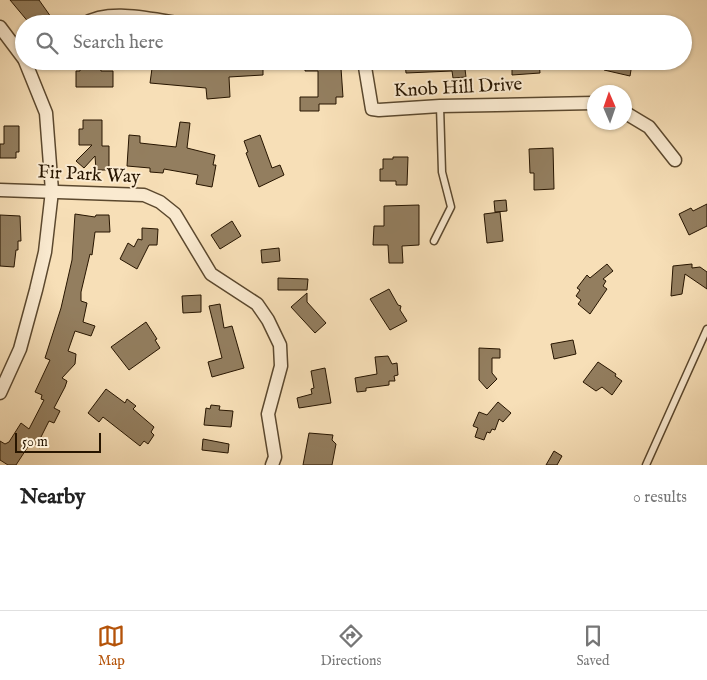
<!DOCTYPE html>
<html lang="en">
<head>
<meta charset="utf-8">
<style>
	:root { --surface:#fff; --page:#f6f6f6; --text:#222; --muted:#767676; --line:#e0e0e0; --accent:#b45309 }
	body { margin:0; font-family:"IM FELL English",serif; background:var(--page); color:var(--text) }
	.compass { position:absolute; left:587px; top:85px; width:45px; height:45px; border-radius:50%; background:var(--surface); box-shadow:0 1px 4px #0004; rotate:358deg }
	.scale { position:absolute; left:15px; bottom:12px; width:86px; box-sizing:border-box; padding-left:5px; border:2px solid #271500; border-top:0; font-size:14px; line-height:18px; white-space:nowrap; color:#271500; -webkit-text-stroke:4px #faead0; paint-order:stroke }
	.list { margin:0; padding:0; list-style:none }
	h2 { display:flex; justify-content:space-between; align-items:center; height:65px; margin:0; padding:0 20px; font-size:21px }
	h2 small { font-size:16px; font-weight:400; color:var(--muted) }
	.icon { flex:none; width:28px; height:28px; fill:none; stroke:currentColor; stroke-width:2; stroke-linecap:round; stroke-linejoin:round }
	.map { position:relative; flex:none; width:707px; height:465px; overflow:hidden }
	.search { position:absolute; background:var(--surface); box-shadow:0 1px 4px #0004; left:15px; right:15px; top:15px; height:55px; display:flex; align-items:center; gap:12px; box-sizing:border-box; padding:0 18px; border-radius:28px; color:var(--muted); font-size:19px }
	.sheet { height:145px; background:var(--surface) }
	nav { display:flex; justify-content:space-around; align-items:center; box-sizing:border-box; height:70px; border-top:1px solid var(--line); background:var(--surface); font-size:14px; color:var(--muted) }
	nav a { display:grid; justify-items:center; gap:2px }
	nav .on { color:var(--accent) }
	.map>svg:first-child { display:block }
</style>
</head>
<body>
<div class="map">
<svg width="707" height="465" viewBox="0 0 707 465">
	<rect width="100%" height="100%" fill="#f7dfb7"/>
	<filter id="stains"><feTurbulence type="fractalNoise" baseFrequency=".004" numOctaves="4"/><feColorMatrix values="0 0 0 0 .2 0 0 0 0 .09 0 0 0 0 .02 0 0 0 .5 -.17"/></filter>
	<radialGradient id="worn" r=".72"><stop offset=".6" stop-color="#630" stop-opacity="0"/><stop offset="1" stop-color="#630" stop-opacity=".3"/></radialGradient>
	<g fill="#937e5f" stroke="#271500">
		<polygon points="10,0 39,0 51,17 41,24 30,24"/>
		<polygon points="80,61 100,61 101,71 113,71 113,87 76,87 76,71 80,71"/>
		<polygon points="153,61 263,61 263,75 229,77 230,97 207,99 206,88 150,83"/>
		<polygon points="305,61 333,61 333,68 341,68 343,97 336,97 336,104 319,104 319,111 300,111 300,97 318,97 318,71 305,71"/>
		<polygon points="464,61 466,77 453,78 452,71 406,73 405,62"/>
		<polygon points="512,61 539,61 540,73 512,75"/>
		<polygon points="606,61 632,64 630,76 604,70"/>
		<polygon points="83,120 102,120 102,146 109,146 109,170 96,170 95,156 84,168 76,161 92,145 79,145 79,129 83,129"/>
		<polygon points="180,122 190,123 187,148 215,155 213,165 216,165 212,187 196,184 198,175 164,169 163,173 150,172 150,168 127,166 129,135 140,136 140,143 176,147"/>
		<polygon points="4,126 19,126 19,152 16,152 16,158 0,158 0,144 4,144"/>
		<polygon points="260,135 272,168 280,165 284,175 259,187 246,153 248,152 244,141"/>
		<polygon points="553,148 554,189 534,190 534,173 530,173 529,149"/>
		<polygon points="393,157 408,157 407,185 396,185 396,181 380,181 380,169 383,169 383,159 393,159"/>
		<polygon points="506,200 507,211 495,212 494,201"/>
		<polygon points="707,204 707,226 689,235 679,214 691,208 693,211"/>
		<polygon points="419,205 419,245 402,246 403,263 389,263 388,245 373,245 374,226 384,226 384,206"/>
		<polygon points="500,212 503,241 487,243 484,214"/>
		<polygon points="75,214 95,217 96,215 109,215 110,232 95,232 92,255 90,254 81,292 81,301 87,303 83,322 95,326 91,336 75,331 68,351 76,354 75,364 62,378 67,381 65,387 54,408 60,411 54,423 49,421 41,437 46,440 40,448 31,442 16,465 8,465 0,460 0,441 5,444 9,442 21,423 29,429 44,400 41,399 42,395 35,392 50,360 45,358 61,308 72,260"/>
		<polygon points="0,215 20,216 21,241 18,241 18,250 16,250 14,267 0,266"/>
		<polygon points="232,221 241,236 220,249 211,235"/>
		<polygon points="142,228 158,229 157,245 149,245 137,269 120,259 128,243 134,247 138,239 142,240"/>
		<polygon points="279,248 280,261 262,263 261,250"/>
		<polygon points="607,264 613,271 603,279 606,281 603,286 607,289 590,314 578,304 581,300 576,296 580,290 577,288 587,275 590,278"/>
		<polygon points="692,264 692,268 700,267 707,272 707,289 685,274 682,294 671,296 673,266"/>
		<polygon points="278,278 308,279 307,290 278,290"/>
		<polygon points="389,289 398,305 401,306 400,310 407,321 390,330 370,299"/>
		<polygon points="307,293 307,302 326,323 315,333 291,307"/>
		<polygon points="201,295 201,312 183,313 182,296"/>
		<polygon points="220,304 224,328 232,326 244,368 212,377 208,362 222,358 209,306"/>
		<polygon points="146,322 157,339 155,340 160,348 129,370 111,347"/>
		<polygon points="573,340 576,354 554,359 551,344"/>
		<polygon points="479,348 500,349 500,358 492,358 492,373 497,379 487,389 479,380"/>
		<polygon points="388,356 392,364 397,363 398,375 394,376 395,381 389,381 389,385 366,388 366,391 357,392 355,378 377,374 375,357"/>
		<polygon points="598,362 616,374 615,376 622,381 612,395 602,387 596,391 583,382"/>
		<polygon points="325,368 331,403 299,408 297,398 312,394 311,389 314,388 311,371"/>
		<polygon points="106,389 125,403 127,399 136,406 133,409 154,427 151,432 154,435 148,444 144,441 140,446 103,417 99,422 88,413"/>
		<polygon points="498,402 511,413 503,422 499,419 495,430 492,429 490,433 487,432 484,440 475,437 478,428 473,426 479,412 487,415"/>
		<polygon points="211,405 220,406 219,410 233,411 231,427 204,425 206,408 210,409"/>
		<polygon points="309,433 333,435 332,440 336,444 332,465 303,465"/>
		<polygon points="203,439 229,444 228,453 202,450"/>
		<polygon points="554,451 562,456 557,465 546,465"/>
	</g>
	<g fill="none" stroke-linecap="round" stroke-linejoin="round">
		<defs>
			<g id="service">
				<polyline points="434,241 451,207 442,172 440,106"/>
				<polyline points="646,465 707,329"/>
			</g>
			<g id="minor">
				<path d="M84 24C111 7 156 21 186 24"/>
				<polyline points="294,24 322,24"/>
				<polyline points="0,27 24,59"/>
				<polyline points="364,61 372,109 379,110 440,106 594,103"/>
				<polyline points="624,112 649,127 675,160"/>
				<polyline points="0,190 144,195 160,202 175,214 211,274 257,304 268,320 280,345 281,366 268,414 275,457 272,465"/>
				<polyline points="0,393 20,349 36,290 45,252 52,191 46,113 25,61"/>
			</g>
		</defs>
		<use href="#service" stroke="#5b482e" stroke-width="9"/>
		<use href="#minor" stroke="#5b482e" stroke-width="15"/>
		<use href="#service" stroke="#faead0" stroke-width="6"/>
		<use href="#minor" stroke="#faead0" stroke-width="12"/>
	</g>
	<g text-anchor="middle" dominant-baseline="central" stroke-width="4" stroke-linejoin="round" paint-order="stroke">
		<g font-size="19" fill="#271500" stroke="#faead0">
			<text transform="translate(458 88) rotate(-3)">Knob Hill Drive</text>
			<text transform="translate(89 175) rotate(3)">Fir Park Way</text>
		</g>
	</g>
	<rect width="100%" height="100%" filter="url(#stains)"/>
	<rect width="100%" height="100%" fill="url(#worn)"/>
</svg>
<svg class="compass" viewBox="-18 -18 36 36"><path d="M0-13l5 13h-10z" fill="#e53935"/><path d="M0 13l5-13h-10z" fill="#767676"/></svg>
<div class="scale">50 m</div>
<div class="search"><svg class="icon" aria-label="search" viewBox="0 0 24 24"><circle cx="10" cy="10" r="6"/><path d="M15 15l6 6"/></svg>Search here</div>
</div>
<section class="sheet">
<h2>Nearby<small>0 results</small></h2>
<ul class="list">
</ul>
</section>
<nav>
<a class="on"><svg class="icon" aria-label="map" viewBox="0 0 24 24"><path d="M3 6l6-2 6 2 6-2v14l-6 2-6-2-6 2zM9 4v14M15 6v14"/></svg>Map</a>
<a><svg class="icon" aria-label="directions" viewBox="0 0 24 24"><path d="M12 3l9 9-9 9-9-9zM9 14v-3h6M13 9l2 2-2 2"/></svg>Directions</a>
<a><svg class="icon" aria-label="saved" viewBox="0 0 24 24"><path d="M7 4h10v16l-5-4-5 4z"/></svg>Saved</a>
</nav>
</body>
</html>
